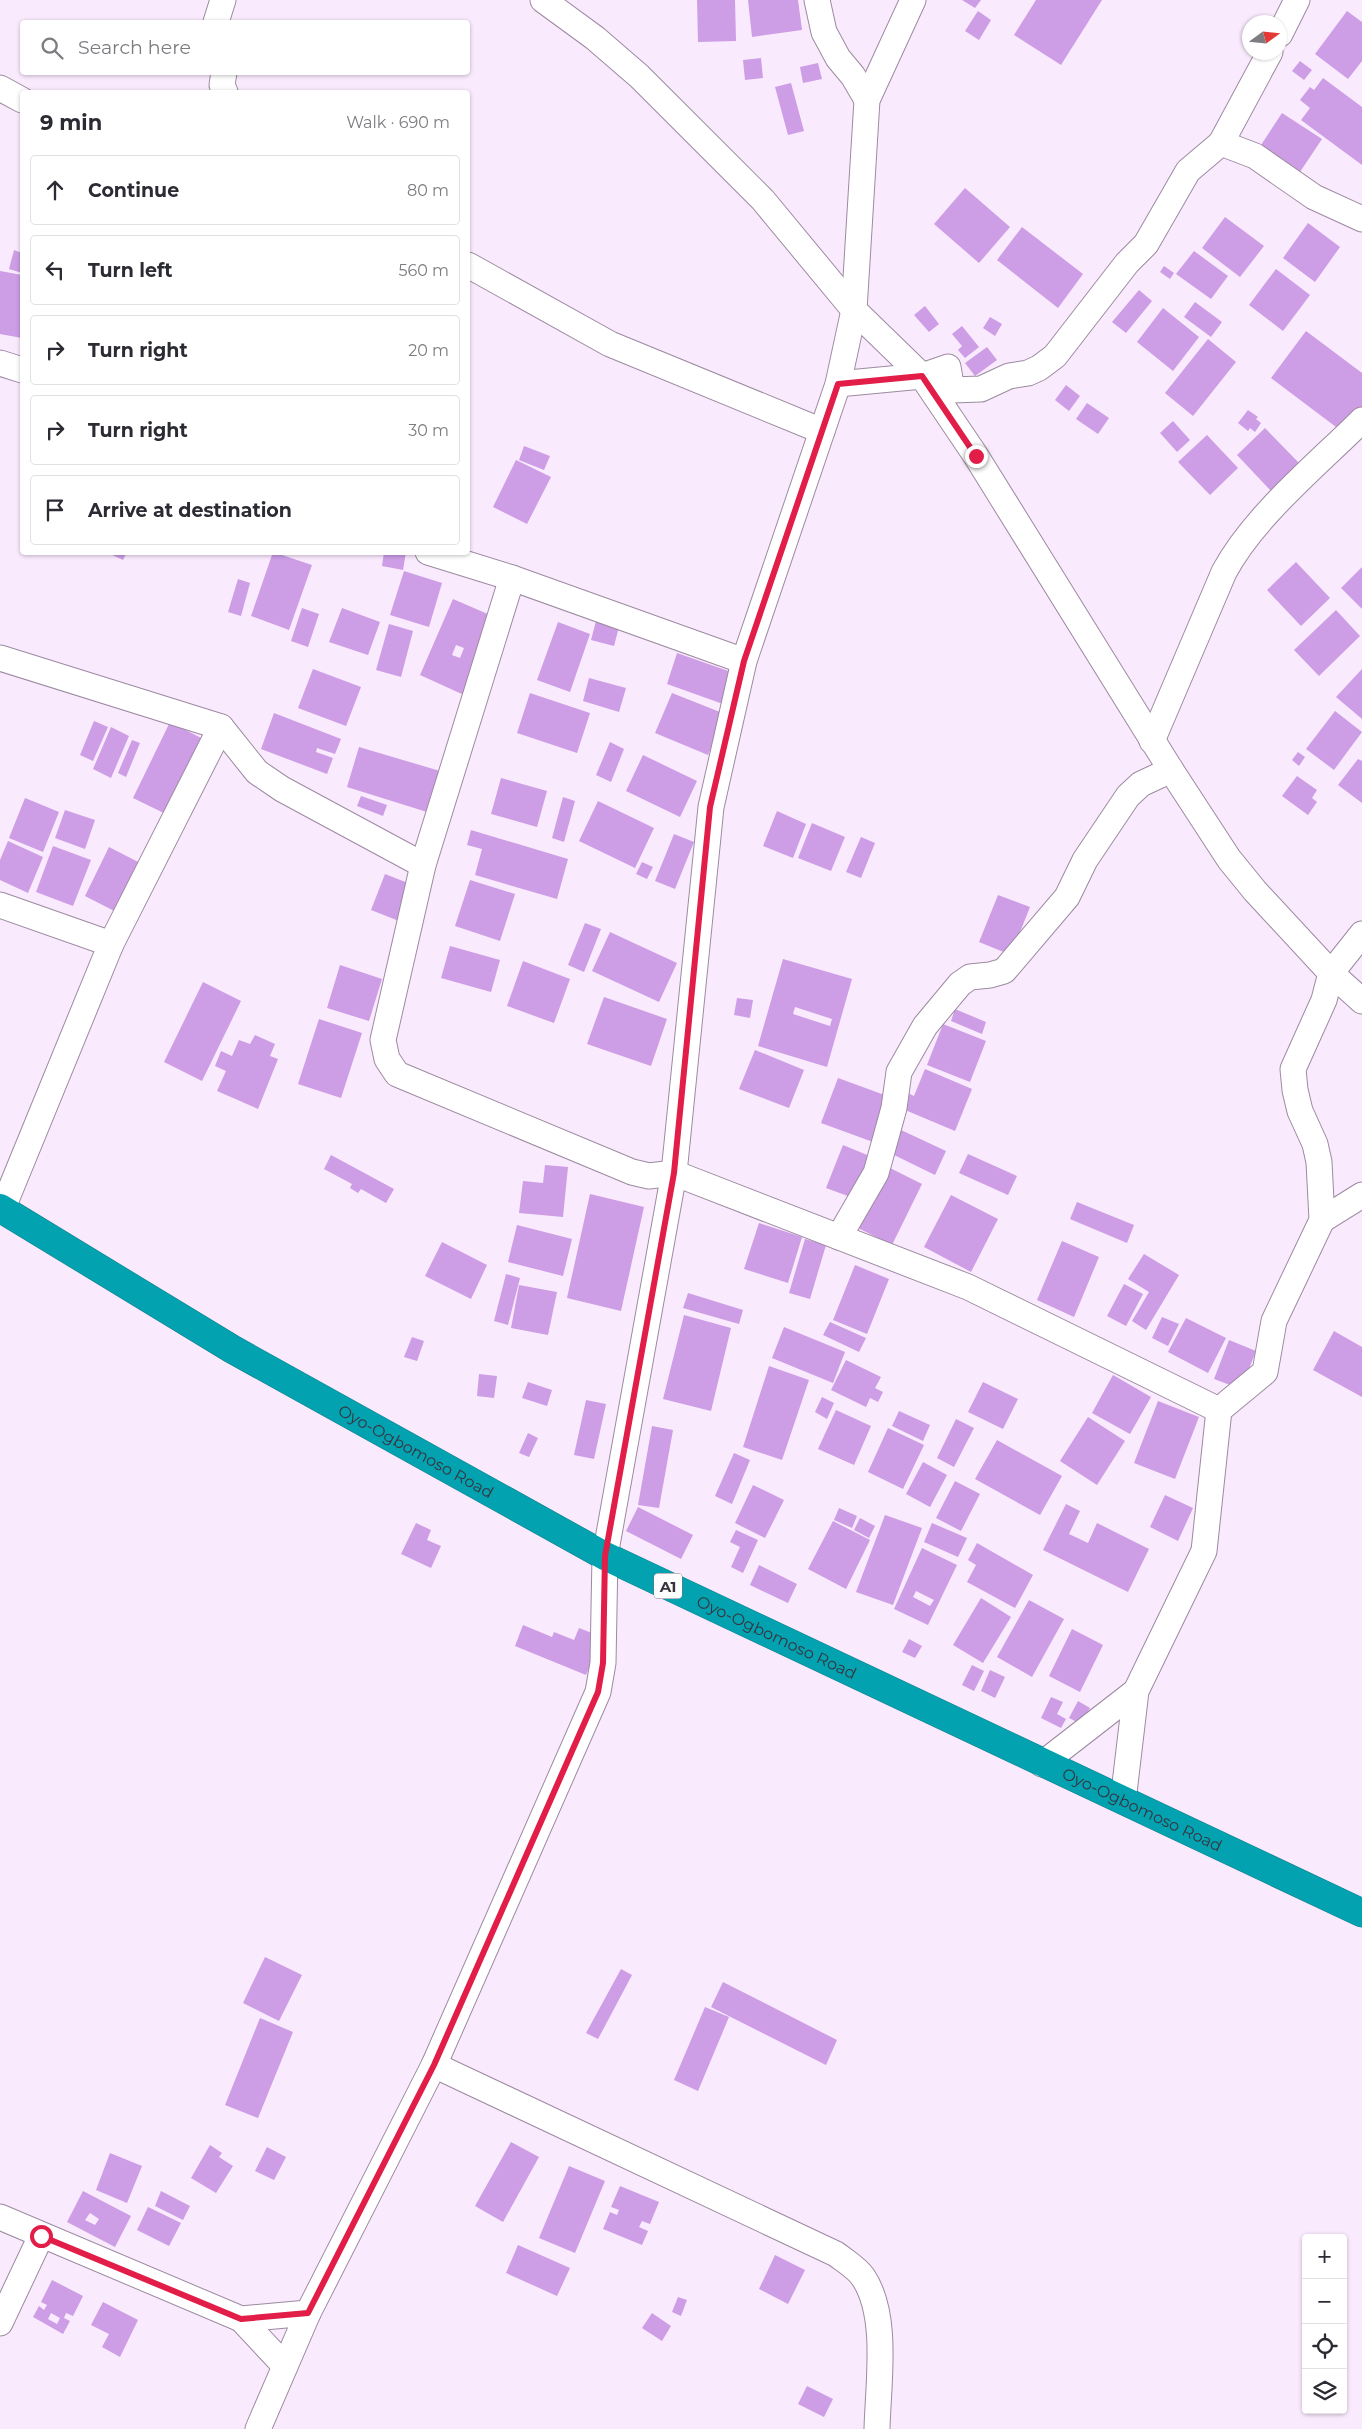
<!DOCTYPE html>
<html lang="en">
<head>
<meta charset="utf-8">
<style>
	:root { --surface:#fff; --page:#f7f7f7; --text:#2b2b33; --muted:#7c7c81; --line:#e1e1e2 }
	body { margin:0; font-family:Montserrat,sans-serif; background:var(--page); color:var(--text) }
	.controls { position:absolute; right:15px; bottom:15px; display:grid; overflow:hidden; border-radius:5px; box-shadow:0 1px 4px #0004 }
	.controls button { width:45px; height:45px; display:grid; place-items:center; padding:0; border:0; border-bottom:1px solid var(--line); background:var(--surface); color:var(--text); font:25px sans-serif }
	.compass { position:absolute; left:1242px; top:15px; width:45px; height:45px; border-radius:50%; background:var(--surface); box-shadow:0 1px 4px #0004; rotate:75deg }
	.stop { position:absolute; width:15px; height:15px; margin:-11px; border:4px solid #e11d48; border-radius:50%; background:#fff }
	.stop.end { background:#e11d48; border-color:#fff; box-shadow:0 1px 5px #0008 }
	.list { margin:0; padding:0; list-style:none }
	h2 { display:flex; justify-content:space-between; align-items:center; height:65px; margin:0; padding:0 20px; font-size:21px }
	h2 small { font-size:16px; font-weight:400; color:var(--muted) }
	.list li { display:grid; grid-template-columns:32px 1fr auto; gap:15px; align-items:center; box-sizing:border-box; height:70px; margin:0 10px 10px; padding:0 10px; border:1px solid var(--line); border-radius:5px }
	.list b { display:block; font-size:19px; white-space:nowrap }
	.list em { font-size:16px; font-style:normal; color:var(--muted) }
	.icon { flex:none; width:28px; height:28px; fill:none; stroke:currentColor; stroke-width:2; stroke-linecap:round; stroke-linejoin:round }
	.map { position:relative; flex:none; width:1362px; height:2429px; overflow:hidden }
	.search { position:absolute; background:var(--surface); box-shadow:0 1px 4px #0004; left:20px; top:20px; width:450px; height:55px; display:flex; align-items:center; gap:12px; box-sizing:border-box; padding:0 18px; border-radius:5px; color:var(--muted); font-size:19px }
	.panel { position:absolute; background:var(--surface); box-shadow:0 1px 4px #0004; left:20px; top:90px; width:450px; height:465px; border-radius:5px }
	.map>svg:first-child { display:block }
</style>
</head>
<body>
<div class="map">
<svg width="1362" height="2429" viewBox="0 0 1362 2429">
	<rect width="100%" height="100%" fill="#faeafe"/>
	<g fill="#cd9de5" fill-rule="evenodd">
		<polygon points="697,0 735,0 736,41 698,42"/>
		<polygon points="748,0 798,0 802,30 752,37"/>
		<polygon points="962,0 981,0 975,8"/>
		<polygon points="1036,0 1102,0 1061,65 1014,35"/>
		<polygon points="978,11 991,20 979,40 965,31"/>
		<polygon points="1347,11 1362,22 1362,61 1348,79 1315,54"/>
		<polygon points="761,58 763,78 745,80 743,60"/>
		<polygon points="1300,61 1312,70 1304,80 1292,71"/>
		<polygon points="818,63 822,79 803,83 800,67"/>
		<polygon points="1323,78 1362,107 1362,165 1301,120 1310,108 1300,100 1310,87 1314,90"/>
		<polygon points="791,83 804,131 788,135 775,87"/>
		<polygon points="1282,113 1322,139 1300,172 1261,145"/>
		<polygon points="965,188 1010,227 979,263 934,224"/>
		<polygon points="1225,217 1264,246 1240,277 1202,248"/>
		<polygon points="1308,223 1340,247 1315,282 1283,258"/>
		<polygon points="1022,227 1083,274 1058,308 997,260"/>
		<polygon points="14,250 22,253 22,273 9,269"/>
		<polygon points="1194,251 1228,276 1211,299 1176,274"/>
		<polygon points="1164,266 1174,273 1170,279 1160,272"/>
		<polygon points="1276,269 1310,295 1283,331 1249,305"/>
		<polygon points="0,271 22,275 22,338 0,334"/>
		<polygon points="1139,290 1152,301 1126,333 1112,322"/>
		<polygon points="1195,302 1222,322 1211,337 1184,317"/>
		<polygon points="925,306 939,324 929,332 914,315"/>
		<polygon points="1163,308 1199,337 1173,371 1137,342"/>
		<polygon points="990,317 1002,324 995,336 983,328"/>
		<polygon points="962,326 979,347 965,358 958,350 962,346 952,334"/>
		<polygon points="1306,331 1362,373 1362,409 1344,433 1271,378"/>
		<polygon points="1208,339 1236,362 1193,416 1165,393"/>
		<polygon points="987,347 997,360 975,376 965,363"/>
		<polygon points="1066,385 1080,396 1069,411 1055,400"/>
		<polygon points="1087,403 1109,418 1098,434 1076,419"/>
		<polygon points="1248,410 1258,417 1256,419 1261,423 1255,432 1250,428 1248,431 1238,423"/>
		<polygon points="1173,421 1190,440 1177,452 1160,433"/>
		<polygon points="1265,428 1299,463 1271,491 1237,455"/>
		<polygon points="1207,435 1238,468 1210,495 1178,462"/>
		<polygon points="524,446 550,456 544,470 519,460"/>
		<polygon points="516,460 551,477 527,524 493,507"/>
		<polygon points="106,552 127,552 123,560"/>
		<polygon points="273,552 312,565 289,630 251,616"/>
		<polygon points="384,552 406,552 403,570 382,566"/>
		<polygon points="1296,562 1330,598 1301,626 1267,590"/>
		<polygon points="1362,567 1362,609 1341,588"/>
		<polygon points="404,571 442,583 429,627 390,615"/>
		<polygon points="238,579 250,583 241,616 228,612"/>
		<path d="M453 599 497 618 464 695 420 675ZM456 645 464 648 460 658 452 655Z"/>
		<polygon points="302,608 319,614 308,647 291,641"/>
		<polygon points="342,608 380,622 368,655 329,642"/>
		<polygon points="1336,610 1360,636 1319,676 1294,650"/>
		<polygon points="597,617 620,623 614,646 591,640"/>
		<polygon points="558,622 590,634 570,692 537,680"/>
		<polygon points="389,624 413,631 401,677 376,670"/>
		<polygon points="677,653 734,673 723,704 667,684"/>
		<polygon points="313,669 361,687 346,726 298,708"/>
		<polygon points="1362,669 1362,719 1336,697"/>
		<polygon points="589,678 626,688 619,712 583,701"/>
		<polygon points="530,693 590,713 577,753 517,733"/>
		<polygon points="672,693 725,714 708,755 655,733"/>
		<polygon points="1335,711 1362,732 1334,770 1306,749"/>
		<polygon points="274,713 341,739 335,754 317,748 316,752 333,758 327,774 261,749"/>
		<polygon points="94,721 108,727 93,761 80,755"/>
		<polygon points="170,722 209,742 172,817 133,798"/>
		<polygon points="111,727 129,736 111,778 93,769"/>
		<polygon points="132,740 140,743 126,777 118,773"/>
		<polygon points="610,742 624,749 611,782 596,775"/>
		<polygon points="359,747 440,771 427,812 347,787"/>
		<polygon points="1298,752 1305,757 1299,766 1292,760"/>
		<polygon points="643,755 697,781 680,817 626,791"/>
		<polygon points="1358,759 1362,761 1362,803 1338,785"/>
		<polygon points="1297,776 1317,790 1312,798 1317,802 1308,815 1282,796"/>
		<polygon points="501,778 547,791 537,827 491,814"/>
		<polygon points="361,796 387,805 383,816 357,806"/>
		<polygon points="563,797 575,801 564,842 552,838"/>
		<polygon points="25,798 59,812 43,852 9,838"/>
		<polygon points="598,801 654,828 635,868 579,841"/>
		<polygon points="65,810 95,820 85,849 55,838"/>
		<polygon points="777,811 806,824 793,858 763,846"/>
		<polygon points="812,823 845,837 831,871 798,858"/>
		<polygon points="471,830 568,859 557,899 475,875 482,849 467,845"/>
		<polygon points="674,834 694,842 675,889 655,881"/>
		<polygon points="861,837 875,843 861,878 846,872"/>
		<polygon points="8,841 43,857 28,893 0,880 0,860"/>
		<polygon points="53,846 91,860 73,906 36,892"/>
		<polygon points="109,847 146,866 122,915 85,896"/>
		<polygon points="642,862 653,867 647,879 636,874"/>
		<polygon points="385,874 418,887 404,923 371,910"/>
		<polygon points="470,880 515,894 500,941 455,926"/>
		<polygon points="998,895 1030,907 1011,955 979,942"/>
		<polygon points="585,923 601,929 584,972 568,965"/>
		<polygon points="610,932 677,963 659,1002 592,971"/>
		<polygon points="450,946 500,960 491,992 441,978"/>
		<path d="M783 959 852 979 827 1067 758 1046ZM795 1007 832 1019 830 1026 793 1014Z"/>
		<polygon points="523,961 570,979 554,1023 507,1006"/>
		<polygon points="340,965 382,979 369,1021 327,1008"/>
		<polygon points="203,982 241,1001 202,1081 164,1062"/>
		<polygon points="604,997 667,1019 651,1066 587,1044"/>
		<polygon points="737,998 753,1000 750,1018 734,1015"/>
		<polygon points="955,1009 986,1022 982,1034 951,1021"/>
		<polygon points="319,1019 362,1033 341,1098 298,1084"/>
		<polygon points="943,1024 986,1041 970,1082 927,1065"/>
		<polygon points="255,1035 275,1044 270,1056 278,1059 258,1109 217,1091 226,1071 215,1066 221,1051 232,1056 239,1040 250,1044"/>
		<polygon points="755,1050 804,1070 789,1108 739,1089"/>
		<polygon points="925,1069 972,1089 955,1131 898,1107 904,1091 914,1096"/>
		<polygon points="838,1078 890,1097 873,1142 821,1123"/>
		<polygon points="901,1130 946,1151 935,1175 890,1153"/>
		<polygon points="843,1145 872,1157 856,1199 826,1188"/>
		<polygon points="968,1154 1017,1176 1008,1195 959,1173"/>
		<polygon points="331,1155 394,1189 386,1203 361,1189 358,1193 350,1188 352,1184 324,1169"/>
		<polygon points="545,1165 568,1167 563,1217 519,1213 523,1181 543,1183"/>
		<polygon points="886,1166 922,1184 892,1245 856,1227"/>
		<polygon points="590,1194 644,1207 621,1311 567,1298"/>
		<polygon points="951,1195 998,1219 971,1272 924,1247"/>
		<polygon points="1077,1202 1134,1225 1127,1243 1070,1219"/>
		<polygon points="759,1223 802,1237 788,1283 744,1269"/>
		<polygon points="517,1225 572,1239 563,1276 508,1262"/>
		<polygon points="805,1239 826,1245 810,1299 789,1293"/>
		<polygon points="1062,1241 1099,1257 1074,1317 1037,1300"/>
		<polygon points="442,1242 487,1265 471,1299 425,1276"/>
		<polygon points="1144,1254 1179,1275 1146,1330 1132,1321 1149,1292 1128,1279"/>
		<polygon points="855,1265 889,1279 867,1334 833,1320"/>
		<polygon points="506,1274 520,1278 508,1325 494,1321"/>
		<polygon points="1124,1284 1143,1294 1126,1326 1107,1316"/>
		<polygon points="519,1285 557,1292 548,1335 511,1328"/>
		<polygon points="688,1293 743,1310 739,1324 683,1308"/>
		<polygon points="684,1315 731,1328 711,1411 663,1399"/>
		<polygon points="1162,1317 1179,1324 1168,1346 1152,1338"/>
		<polygon points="1186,1318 1226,1338 1208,1373 1168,1352"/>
		<polygon points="830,1322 866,1338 859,1352 823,1335"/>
		<polygon points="784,1327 845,1352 833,1383 772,1358"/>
		<polygon points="1334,1331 1362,1347 1362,1397 1313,1370"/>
		<polygon points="412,1337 424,1341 417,1361 404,1357"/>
		<polygon points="1229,1340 1256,1351 1241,1389 1214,1379"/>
		<polygon points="846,1360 881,1377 875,1388 883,1392 878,1402 870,1398 866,1407 831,1390"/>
		<polygon points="769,1366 809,1380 782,1460 743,1447"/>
		<polygon points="479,1374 497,1376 494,1398 477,1396"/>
		<polygon points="1113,1375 1151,1397 1130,1434 1092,1413"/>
		<polygon points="528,1382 552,1390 547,1406 522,1398"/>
		<polygon points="983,1382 1018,1399 1003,1429 968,1412"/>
		<polygon points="822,1397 834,1403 827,1419 815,1412"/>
		<polygon points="586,1400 606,1404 594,1459 574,1455"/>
		<polygon points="1158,1401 1199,1417 1175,1479 1134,1463"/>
		<polygon points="836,1410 871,1426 854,1465 818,1449"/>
		<polygon points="899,1411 930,1425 923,1441 892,1426"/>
		<polygon points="1088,1417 1125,1441 1097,1485 1060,1461"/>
		<polygon points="956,1419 974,1428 954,1467 937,1458"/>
		<polygon points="652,1426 673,1430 659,1508 638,1505"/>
		<polygon points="888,1428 924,1445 903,1489 868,1472"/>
		<polygon points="528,1433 538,1438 529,1457 519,1453"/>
		<polygon points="997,1440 1062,1476 1040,1515 975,1479"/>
		<polygon points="734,1453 750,1460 732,1504 715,1496"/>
		<polygon points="923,1462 947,1475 930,1507 906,1494"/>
		<polygon points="955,1481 980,1494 961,1531 936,1518"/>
		<polygon points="753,1485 784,1500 765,1538 735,1523"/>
		<polygon points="1165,1495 1193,1508 1178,1541 1150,1527"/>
		<polygon points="1066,1504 1080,1511 1069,1534 1088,1543 1097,1523 1149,1549 1128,1592 1043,1550"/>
		<polygon points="638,1507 693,1535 681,1559 626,1531"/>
		<polygon points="839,1508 857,1516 852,1528 834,1520"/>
		<polygon points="885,1515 922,1528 893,1605 856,1592"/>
		<polygon points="860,1518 875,1526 869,1538 854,1530"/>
		<polygon points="833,1521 870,1540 846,1589 808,1569"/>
		<polygon points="416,1523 431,1530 427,1540 441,1546 431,1568 401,1554"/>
		<polygon points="932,1523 967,1538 958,1557 924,1542"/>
		<polygon points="736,1530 758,1540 743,1573 731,1567 740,1547 730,1542"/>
		<polygon points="977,1543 1033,1575 1015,1608 967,1582 976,1565 968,1560"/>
		<path d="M922 1548 957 1565 928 1625 894 1609ZM916 1591 934 1600 930 1606 913 1597Z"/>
		<polygon points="759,1565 797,1584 788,1603 750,1585"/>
		<polygon points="981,1598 1011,1617 983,1663 953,1645"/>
		<polygon points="1029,1600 1064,1619 1032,1677 997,1657"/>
		<polygon points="523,1625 552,1637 554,1632 574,1640 579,1628 602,1637 586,1675 515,1646"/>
		<polygon points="1072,1629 1103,1645 1080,1692 1049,1676"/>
		<polygon points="909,1639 922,1646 915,1658 902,1652"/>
		<polygon points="972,1665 984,1671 974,1691 962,1685"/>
		<polygon points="990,1670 1005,1677 995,1698 981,1691"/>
		<polygon points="1051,1697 1063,1702 1057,1714 1066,1719 1061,1728 1041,1718"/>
		<polygon points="1078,1701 1090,1708 1081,1724 1069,1718"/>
		<polygon points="265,1957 302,1975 279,2021 243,2003"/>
		<polygon points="621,1969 632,1975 598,2039 586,2033"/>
		<polygon points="723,1982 837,2040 826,2065 711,2007"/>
		<polygon points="705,2007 729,2017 698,2091 674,2080"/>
		<polygon points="260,2018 293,2032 258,2118 225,2105"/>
		<polygon points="511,2142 539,2157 503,2222 475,2206"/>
		<polygon points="210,2145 222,2153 219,2157 233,2166 216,2193 191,2178"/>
		<polygon points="267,2147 286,2157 274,2180 255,2171"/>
		<polygon points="110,2153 142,2166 127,2203 96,2190"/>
		<polygon points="569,2166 605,2181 575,2253 539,2238"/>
		<polygon points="620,2186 659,2202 650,2224 642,2221 639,2227 648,2231 642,2245 603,2229 610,2212 617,2215 619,2210 611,2207"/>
		<path d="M83 2191 131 2216 115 2247 67 2222ZM90 2213 99 2219 95 2225 85 2220Z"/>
		<polygon points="161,2191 190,2206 183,2220 155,2206"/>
		<polygon points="148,2207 181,2223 169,2246 137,2230"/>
		<polygon points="518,2245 570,2268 557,2296 506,2273"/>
		<polygon points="775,2255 805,2270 788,2304 759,2289"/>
		<path d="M52 2280 83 2296 73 2316 66 2313 64 2318 70 2321 63 2334 33 2317 39 2306 44 2310 47 2305 41 2302ZM51 2313 60 2318 57 2324 48 2319Z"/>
		<polygon points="678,2297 687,2300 681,2316 672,2312"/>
		<polygon points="103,2302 138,2320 120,2357 102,2347 109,2334 91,2325"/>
		<polygon points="652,2313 671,2326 662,2341 642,2328"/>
		<polygon points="807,2386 833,2399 824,2417 798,2404"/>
	</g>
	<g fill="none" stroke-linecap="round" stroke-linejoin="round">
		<defs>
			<g id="street">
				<polyline points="543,0 595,38 639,76 763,200 854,310 922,376 976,456 1171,770 1229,859 1255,891 1331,973 1362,1001"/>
				<polyline points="817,0 824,32 838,58 853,76 867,100"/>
				<polyline points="216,22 223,0"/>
				<polyline points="1280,34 1297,0"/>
				<polyline points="224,72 222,85 225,92"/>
				<polyline points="0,88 22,100"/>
				<polyline points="1221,143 1255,156 1314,197 1362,219"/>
				<polyline points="468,265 610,344 822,431"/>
				<polyline points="0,363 22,370"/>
				<polyline points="838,384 922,376 948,367 952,390 981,389 1009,376 1028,373 1039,368 1055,356 1127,263 1146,244 1188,171 1221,143 1270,52"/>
				<polyline points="428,552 512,578 744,661"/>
				<polyline points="512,578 423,865 383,1040 387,1059 397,1074 632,1172 649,1176 674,1173 968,1287 1219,1410"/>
				<polyline points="0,658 221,727 257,772 282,789 423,865"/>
				<path d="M1152 741 1224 572C1254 516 1317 465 1362 420"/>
				<polyline points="0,905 111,944"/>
				<polyline points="2,1210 111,944 221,727"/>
				<polyline points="1322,1220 1362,1195"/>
				<polyline points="839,1237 876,1173 894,1108 899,1072 925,1026 960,984 970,977 990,975 1004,971 1067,897 1085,860 1128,796 1141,784 1171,770"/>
				<polyline points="1042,1764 1136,1691"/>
				<polyline points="1123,1801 1136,1691 1204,1551 1219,1410 1265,1372 1274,1321 1322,1220 1319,1162 1315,1144 1300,1111 1295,1090 1293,1069 1324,1000 1331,973 1362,934"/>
				<path d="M434 2065 836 2254C845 2261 857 2268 863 2277 889 2315 878 2384 877 2429"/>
				<polyline points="0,2217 241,2319 308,2313"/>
				<polyline points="241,2319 285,2366"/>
				<polyline points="0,2323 41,2236"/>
				<polyline points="258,2429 308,2313 434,2065 598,1692 603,1663 605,1556 674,1173 711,807 744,661 838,384 854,310 867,100 913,0"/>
			</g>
			<g id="highway">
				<path id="s1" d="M0 1208 232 1349 605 1556 1362 1913"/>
			</g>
		</defs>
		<use href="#street" stroke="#9d8aa1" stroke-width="27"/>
		<use href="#highway" stroke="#167b88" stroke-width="29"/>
		<use href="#street" stroke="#fff" stroke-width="25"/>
		<use href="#highway" stroke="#02a2b0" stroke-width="28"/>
	</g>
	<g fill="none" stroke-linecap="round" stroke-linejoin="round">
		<polyline stroke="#e11d48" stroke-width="6" points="41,2236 241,2319 308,2313 434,2065 598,1692 603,1663 605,1556 674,1173 710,807 744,661 838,384 922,376 976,456"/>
	</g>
	<g text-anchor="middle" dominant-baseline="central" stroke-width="5" stroke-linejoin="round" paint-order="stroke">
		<rect fill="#fdfdfd" stroke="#747077" stroke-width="1" x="654" y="1573.5" width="28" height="25" rx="4"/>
		<g font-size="15" font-weight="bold" fill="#3a333d">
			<text x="668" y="1586">A1</text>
		</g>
		<g font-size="16" fill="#3a333d" stroke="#fdfdfd">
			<text stroke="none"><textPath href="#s1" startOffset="482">Oyo-Ogbomoso Road</textPath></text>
			<text stroke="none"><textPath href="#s1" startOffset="888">Oyo-Ogbomoso Road</textPath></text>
			<text stroke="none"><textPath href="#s1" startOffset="1292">Oyo-Ogbomoso Road</textPath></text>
		</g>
	</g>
</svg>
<div class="controls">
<button>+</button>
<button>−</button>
<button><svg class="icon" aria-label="locate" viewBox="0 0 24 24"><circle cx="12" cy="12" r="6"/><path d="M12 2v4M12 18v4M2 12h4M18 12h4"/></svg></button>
<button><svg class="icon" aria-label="layers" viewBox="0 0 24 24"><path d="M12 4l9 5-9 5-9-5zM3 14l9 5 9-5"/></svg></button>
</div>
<svg class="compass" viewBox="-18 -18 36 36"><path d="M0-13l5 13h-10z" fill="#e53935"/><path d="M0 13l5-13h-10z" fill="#7c7c81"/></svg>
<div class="stop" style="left:41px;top:2236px"></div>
<div class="stop end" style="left:976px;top:456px"></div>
<div class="search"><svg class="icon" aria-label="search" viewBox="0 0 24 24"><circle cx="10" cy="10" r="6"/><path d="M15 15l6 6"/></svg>Search here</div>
<section class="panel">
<h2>9 min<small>Walk · 690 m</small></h2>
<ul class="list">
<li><svg class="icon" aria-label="ahead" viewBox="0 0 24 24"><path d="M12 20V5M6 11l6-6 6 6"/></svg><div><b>Continue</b></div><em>80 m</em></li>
<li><svg class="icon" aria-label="left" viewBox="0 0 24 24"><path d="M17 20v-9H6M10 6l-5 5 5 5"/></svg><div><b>Turn left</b></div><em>560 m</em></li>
<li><svg class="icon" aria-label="right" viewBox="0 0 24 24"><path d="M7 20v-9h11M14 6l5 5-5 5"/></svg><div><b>Turn right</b></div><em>20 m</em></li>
<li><svg class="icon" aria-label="right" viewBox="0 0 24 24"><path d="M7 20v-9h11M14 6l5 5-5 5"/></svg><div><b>Turn right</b></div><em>30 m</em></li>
<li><svg class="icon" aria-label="arrive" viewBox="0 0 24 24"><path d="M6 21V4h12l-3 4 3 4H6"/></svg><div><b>Arrive at destination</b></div></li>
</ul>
</section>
</div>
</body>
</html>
